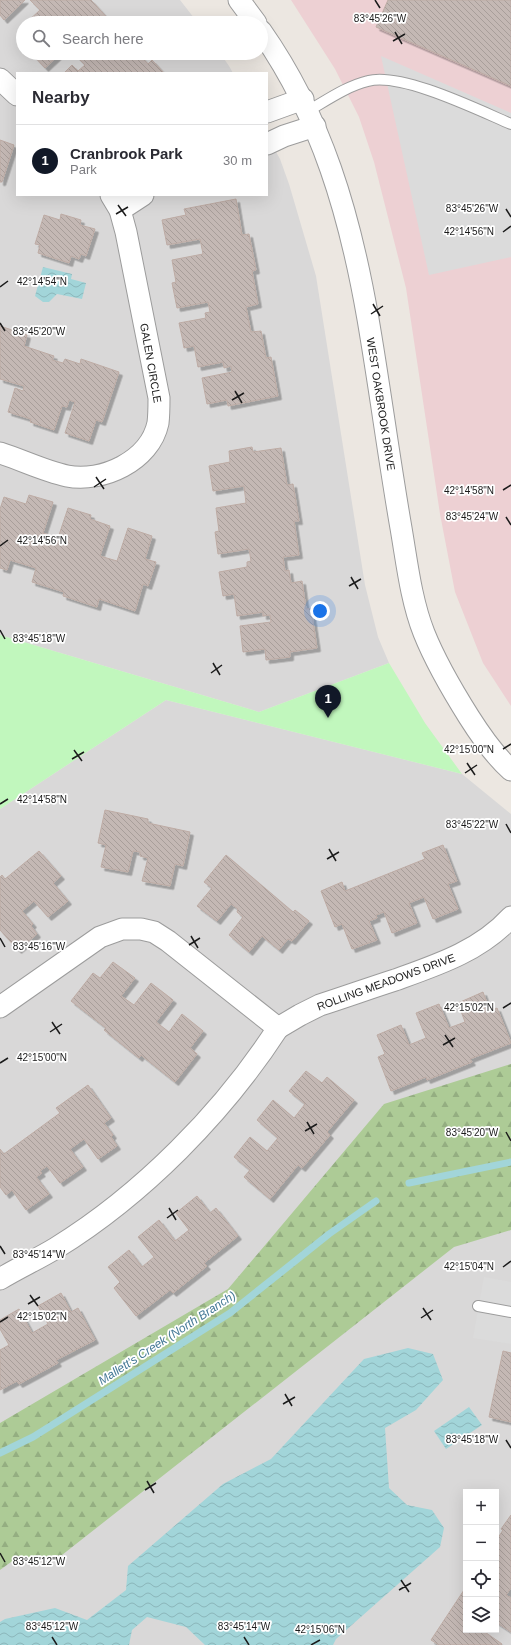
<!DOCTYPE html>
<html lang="en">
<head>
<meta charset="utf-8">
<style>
	:root { --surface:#fff; --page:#f7f7f7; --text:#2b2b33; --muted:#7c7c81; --line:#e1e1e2; --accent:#111827 }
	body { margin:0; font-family:Helvetica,sans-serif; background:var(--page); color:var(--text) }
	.controls { position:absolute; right:12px; bottom:12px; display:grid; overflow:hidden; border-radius:0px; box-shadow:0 4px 16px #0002 }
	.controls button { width:36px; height:36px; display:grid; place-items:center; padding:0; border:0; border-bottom:1px solid var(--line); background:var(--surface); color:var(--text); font:20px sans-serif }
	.you { position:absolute; left:320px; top:611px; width:14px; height:14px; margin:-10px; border:3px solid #fff; border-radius:50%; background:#1a73e8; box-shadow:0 0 0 6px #1a73e833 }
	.badge { display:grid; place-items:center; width:26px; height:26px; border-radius:50%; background:var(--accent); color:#fff; font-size:13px; font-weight:700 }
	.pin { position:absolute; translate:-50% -33px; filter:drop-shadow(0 1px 2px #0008) }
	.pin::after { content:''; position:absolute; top:21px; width:14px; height:12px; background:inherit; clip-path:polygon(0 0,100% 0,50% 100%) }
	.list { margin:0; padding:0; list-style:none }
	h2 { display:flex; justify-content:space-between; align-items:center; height:52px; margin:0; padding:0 16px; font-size:17px }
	h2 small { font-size:13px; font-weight:400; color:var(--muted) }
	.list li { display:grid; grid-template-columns:26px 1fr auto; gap:12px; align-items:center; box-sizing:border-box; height:72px; padding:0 16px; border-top:1px solid var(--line) }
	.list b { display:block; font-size:15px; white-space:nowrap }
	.list p { margin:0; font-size:13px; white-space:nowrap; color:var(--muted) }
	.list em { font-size:13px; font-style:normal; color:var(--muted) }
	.icon { flex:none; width:22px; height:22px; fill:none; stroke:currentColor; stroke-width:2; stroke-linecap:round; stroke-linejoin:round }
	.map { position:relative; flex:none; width:511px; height:1645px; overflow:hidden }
	.search { position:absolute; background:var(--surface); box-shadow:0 4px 16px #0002; left:16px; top:16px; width:252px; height:44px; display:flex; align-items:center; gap:10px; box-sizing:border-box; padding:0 14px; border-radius:22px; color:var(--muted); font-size:15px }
	.panel { position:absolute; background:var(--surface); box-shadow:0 4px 16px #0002; left:16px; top:72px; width:252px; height:124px; border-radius:0px }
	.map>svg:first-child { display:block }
</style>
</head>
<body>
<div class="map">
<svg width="511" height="1645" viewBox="0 0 511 1645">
	<defs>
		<pattern id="forest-firs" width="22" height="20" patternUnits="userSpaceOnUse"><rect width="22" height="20" fill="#adcb96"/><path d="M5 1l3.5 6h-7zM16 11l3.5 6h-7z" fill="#94ae81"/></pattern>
		<pattern id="water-waves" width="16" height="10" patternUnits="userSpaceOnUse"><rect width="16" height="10" fill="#a2d5d9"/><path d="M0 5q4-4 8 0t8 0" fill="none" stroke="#8bb6ba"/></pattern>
		<pattern id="building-back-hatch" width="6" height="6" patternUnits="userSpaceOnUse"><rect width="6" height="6" fill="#c4b8b4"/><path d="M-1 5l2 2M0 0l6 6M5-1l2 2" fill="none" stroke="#a89e9a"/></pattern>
		<filter id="shadow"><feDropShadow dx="3.5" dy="3.5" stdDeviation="0" flood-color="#0004"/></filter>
	</defs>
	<rect width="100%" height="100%" fill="#ece7e1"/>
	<g fill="#d9d8d8" fill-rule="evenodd">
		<polygon points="0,0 180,0 198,23 23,23 23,53 220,53 229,66 233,73 17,73 17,195 267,195 267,136 280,159 289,184 316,276 365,585 378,637 389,663 259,712 0,635"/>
		<path d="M166 700 462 774 511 814V1645H0V809ZM466 1492H496V1630H466Z"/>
	</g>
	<polygon fill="#edd0d3" points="291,0 511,0 511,706 483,663 455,592 440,514 406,288 374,162 359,117 335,69"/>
	<polygon fill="url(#forest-firs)" points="511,1064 511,1230 454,1247 62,1555 11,1562 0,1570 0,1423 228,1289 384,1104"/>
	<polygon fill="#c1f7bd" points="0,635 259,712 389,663 425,723 462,774 166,700 0,809"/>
	<g fill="#dbdbdb">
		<polygon points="381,56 511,113 511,257 429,275"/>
		<polygon points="484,1277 511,1282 511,1344 473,1338"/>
	</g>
	<g fill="url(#water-waves)">
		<polygon points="43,267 72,274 71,279 86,283 82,299 57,294 49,302 43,302 35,296"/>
		<polygon points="408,1348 433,1354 443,1380 416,1410 385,1428 389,1488 407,1505 432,1510 444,1528 440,1547 336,1639 333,1645 205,1645 186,1627 147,1617 132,1630 129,1645 0,1645 0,1622 5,1619 55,1608 87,1620 126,1590 128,1566 223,1484 271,1459 364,1359"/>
		<polygon points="469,1407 482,1425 446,1449 434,1431"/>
	</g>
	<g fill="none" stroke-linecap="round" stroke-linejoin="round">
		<g stroke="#a2d5d9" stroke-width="7">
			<polyline points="409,1183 511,1162"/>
			<polyline points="0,1453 33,1437 230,1313 329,1234 376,1201"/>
		</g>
	</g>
	<g fill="url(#building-back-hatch)" stroke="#bdaba4" filter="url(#shadow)">
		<polygon points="0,0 25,0 4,20 0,15"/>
		<polygon points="30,0 91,0 112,23 26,23 40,10"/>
		<polygon points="388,0 511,0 511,86 376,27"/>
		<polygon points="23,26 23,38 17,32"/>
		<polygon points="31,53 61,53 45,68"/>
		<polygon points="73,53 138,53 148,64 152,60 164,73 64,73 72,65 78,71 85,65"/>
		<polygon points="0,140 14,145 2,182 0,182"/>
		<polygon points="236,199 242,235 249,234 256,270 252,271 258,304 246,307 251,332 261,331 266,358 271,357 278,396 228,406 227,400 207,404 202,378 232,372 231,366 224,368 223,362 198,367 194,346 184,348 182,337 179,323 206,318 205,313 210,312 208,302 177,308 172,283 176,282 172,260 203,254 200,239 167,245 162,220 186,215 184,209"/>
		<polygon points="61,214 81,220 80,225 95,229 86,256 81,254 79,259 71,256 69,263 38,253 40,245 35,244 44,215 60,220"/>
		<polygon points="0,326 27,335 24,346 54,356 52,360 63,363 65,359 80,364 81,359 119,372 102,422 96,420 89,441 65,433 75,402 69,400 67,407 62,406 54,430 30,422 31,419 8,412 15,388 23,391 24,386 0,379"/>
		<polygon points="252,447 253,452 281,448 287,485 293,484 299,521 294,521 299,555 283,557 285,571 289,570 291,583 302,581 306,609 311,608 317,648 290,652 290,657 266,660 265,649 243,652 240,626 271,622 270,615 263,616 263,612 237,616 234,594 223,596 219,572 247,567 247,562 251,561 249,549 218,554 215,532 219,531 216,508 246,503 244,486 213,491 209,466 230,462 229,451"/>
		<polygon points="29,495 53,502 43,533 58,538 68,508 91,515 90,519 110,526 100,556 117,561 128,528 152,536 145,559 156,562 148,586 143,584 135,611 99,599 97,607 63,596 64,592 32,582 36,568 10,560 7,570 0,568 0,509 4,497 26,504"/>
		<polygon points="105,810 148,819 148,823 190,832 183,866 175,864 170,886 142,881 148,858 140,856 140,852 133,851 128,872 101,867 106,845 98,843"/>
		<polygon points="443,845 457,881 448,884 458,909 433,919 424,897 409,903 417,923 392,933 384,912 376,915 377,918 369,921 377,940 352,949 342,924 335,927 321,891 342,882 345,891 425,859 422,853"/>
		<polygon points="39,851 61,876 53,883 68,901 48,917 34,901 22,911 33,924 31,926 37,934 18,950 0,930 0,877 2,875 5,879"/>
		<polygon points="226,855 293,912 295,910 309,921 292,941 288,939 279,950 262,936 249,952 229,935 243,917 237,912 238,909 231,904 217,921 197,906 212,888 204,882"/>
		<polygon points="113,962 135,978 121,996 134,1005 151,983 173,1000 156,1022 169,1032 182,1014 203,1031 190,1048 197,1054 175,1082 141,1055 139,1058 104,1030 106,1028 71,1001 93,973 100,978"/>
		<polygon points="483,992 490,1011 497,1008 511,1043 470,1059 472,1062 427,1080 426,1077 391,1091 378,1057 385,1054 377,1035 401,1025 409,1045 426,1038 416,1013 439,1004 449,1028 465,1022 458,1003"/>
		<polygon points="306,1071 322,1083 327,1077 354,1100 327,1132 330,1135 302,1168 298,1165 270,1199 244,1177 250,1170 234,1157 250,1137 267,1151 278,1138 257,1120 273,1100 294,1118 305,1104 289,1091"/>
		<polygon points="88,1085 111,1118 104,1123 113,1135 111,1137 117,1146 98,1159 84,1139 70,1149 83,1167 60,1183 47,1166 40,1171 42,1173 36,1177 49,1194 26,1210 12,1190 6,1195 0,1187 0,1149 4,1154 60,1113 56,1108"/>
		<polygon points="197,1196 210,1213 216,1208 238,1236 204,1263 207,1266 173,1293 170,1290 136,1316 114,1288 120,1282 108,1267 129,1250 142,1267 154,1257 138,1237 159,1220 175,1241 189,1230 176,1213"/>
		<polygon points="61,1293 71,1312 78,1308 95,1340 56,1360 58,1363 19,1384 17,1381 0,1390 0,1350 9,1345 0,1329 0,1320 19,1309 32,1333 48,1324 38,1306"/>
		<polygon points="503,1351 511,1353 511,1422 489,1417"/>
		<polygon points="511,1515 511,1588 506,1595 511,1598 511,1632 496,1622 496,1541 503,1530 501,1529"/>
		<polygon points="466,1587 466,1630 482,1630 502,1644 501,1645 439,1645 431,1640"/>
	</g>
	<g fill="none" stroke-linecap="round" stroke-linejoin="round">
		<defs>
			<g id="lane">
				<path d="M308 111C327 100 347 86 368 81 401 72 478 110 511 124"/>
				<polyline points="478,1306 511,1312"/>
			</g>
			<g id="street">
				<polyline points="239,0 256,23"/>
				<path d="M261 31C322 118 350 215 368 319 380 389 389 459 401 528 407 563 411 600 424 633 436 663 452 690 469 717 481 736 495 756 511 770"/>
				<polyline points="0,79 17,95"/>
				<polyline points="267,112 303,99"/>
				<polyline points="267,144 284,136 315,126"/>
				<polyline points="120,210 143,195"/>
				<path d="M0 453C22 460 44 471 67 476 102 483 150 461 158 423 159 415 159 406 159 398L126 232 120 210 111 195"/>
				<path d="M0 1007 100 937 122 929H141L154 932 168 941 278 1028C223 1113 142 1195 56 1248 38 1259 18 1268 0 1279"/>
				<path d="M278 1028 300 1015 320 1005C345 997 370 988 395 980 437 965 480 951 511 917"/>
			</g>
		</defs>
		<use href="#lane" stroke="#9c9c9c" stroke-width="12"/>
		<use href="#street" stroke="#9c9c9c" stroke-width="23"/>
		<use href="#lane" stroke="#fff" stroke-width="10"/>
		<use href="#street" stroke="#fff" stroke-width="21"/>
	</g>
	<path fill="none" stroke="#1b1b1b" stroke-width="1.5" d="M375 0 380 8M395 32 402 44M393 41 405 34M118 205 126 216M506 209 511 217M116 214 128 207M503 232 511 226M0 287 8 281M373 304 380 316M371 314 383 306M0 323 5 331M235 391 242 403M232 400 244 393M96 477 104 489M94 487 106 479M503 490 511 485M506 517 511 525M0 546 8 540M351 577 358 589M349 586 361 579M0 630 5 639M213 663 220 675M211 673 222 665M503 749 511 744M74 750 82 761M72 759 84 752M467 763 475 775M465 773 477 765M0 804 8 799M506 824 511 833M329 849 336 861M327 859 339 852M191 936 198 948M0 938 5 947M189 945 200 938M503 1008 511 1003M52 1022 60 1034M50 1032 62 1024M445 1035 453 1047M443 1045 455 1038M0 1063 8 1058M307 1122 314 1134M305 1131 317 1124M506 1132 511 1141M169 1208 176 1220M167 1218 178 1210M0 1246 5 1254M503 1267 511 1261M30 1295 38 1306M28 1304 40 1297M423 1308 431 1320M421 1318 433 1310M0 1322 8 1317M285 1394 292 1406M283 1404 295 1397M506 1440 511 1448M147 1481 154 1493M145 1490 156 1483M0 1553 5 1562M401 1580 409 1592M399 1590 411 1583M52 1637 57 1645M244 1637 249 1645M311 1645 320 1640"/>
	<g text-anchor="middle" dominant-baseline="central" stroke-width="3.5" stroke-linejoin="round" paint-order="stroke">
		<g font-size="11" fill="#1b1b1b" stroke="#fff">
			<text transform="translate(151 363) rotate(80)">GALEN CIRCLE</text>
			<text transform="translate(381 404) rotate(81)">WEST OAKBROOK DRIVE</text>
			<text transform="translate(386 982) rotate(-20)">ROLLING MEADOWS DRIVE</text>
		</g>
		<g font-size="12" font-style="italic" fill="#467a97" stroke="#fff">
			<text transform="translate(167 1338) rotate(-33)">Mallett's Creek (North Branch)</text>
		</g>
	</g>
	<g font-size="10" text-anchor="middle" fill="#1b1b1b" stroke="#fff" stroke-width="3.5" stroke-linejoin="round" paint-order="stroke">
		<text x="380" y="22">83°45'26"W</text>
		<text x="472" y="212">83°45'26"W</text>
		<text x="469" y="235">42°14'56"N</text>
		<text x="42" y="285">42°14'54"N</text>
		<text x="39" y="335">83°45'20"W</text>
		<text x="469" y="494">42°14'58"N</text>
		<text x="472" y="520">83°45'24"W</text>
		<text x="42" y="544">42°14'56"N</text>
		<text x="39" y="642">83°45'18"W</text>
		<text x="469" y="753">42°15'00"N</text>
		<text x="42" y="803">42°14'58"N</text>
		<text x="472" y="828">83°45'22"W</text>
		<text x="39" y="950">83°45'16"W</text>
		<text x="469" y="1011">42°15'02"N</text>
		<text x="42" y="1061">42°15'00"N</text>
		<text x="472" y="1136">83°45'20"W</text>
		<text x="39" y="1258">83°45'14"W</text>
		<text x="469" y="1270">42°15'04"N</text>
		<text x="42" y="1320">42°15'02"N</text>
		<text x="472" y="1443">83°45'18"W</text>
		<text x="39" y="1565">83°45'12"W</text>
		<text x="52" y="1630">83°45'12"W</text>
		<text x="244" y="1630">83°45'14"W</text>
		<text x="320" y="1633">42°15'06"N</text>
	</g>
</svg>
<div class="controls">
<button>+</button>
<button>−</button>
<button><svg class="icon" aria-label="locate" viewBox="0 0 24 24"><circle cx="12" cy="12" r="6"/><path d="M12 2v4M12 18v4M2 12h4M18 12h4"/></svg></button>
<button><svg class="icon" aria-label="layers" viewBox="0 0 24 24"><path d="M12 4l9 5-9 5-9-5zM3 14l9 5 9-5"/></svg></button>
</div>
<div class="you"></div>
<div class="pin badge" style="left:328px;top:718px">1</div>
<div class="search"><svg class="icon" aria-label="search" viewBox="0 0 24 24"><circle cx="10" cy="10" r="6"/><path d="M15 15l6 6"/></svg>Search here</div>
<section class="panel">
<h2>Nearby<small></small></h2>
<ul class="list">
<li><span class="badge">1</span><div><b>Cranbrook Park</b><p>Park</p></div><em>30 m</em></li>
</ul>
</section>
</div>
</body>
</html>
